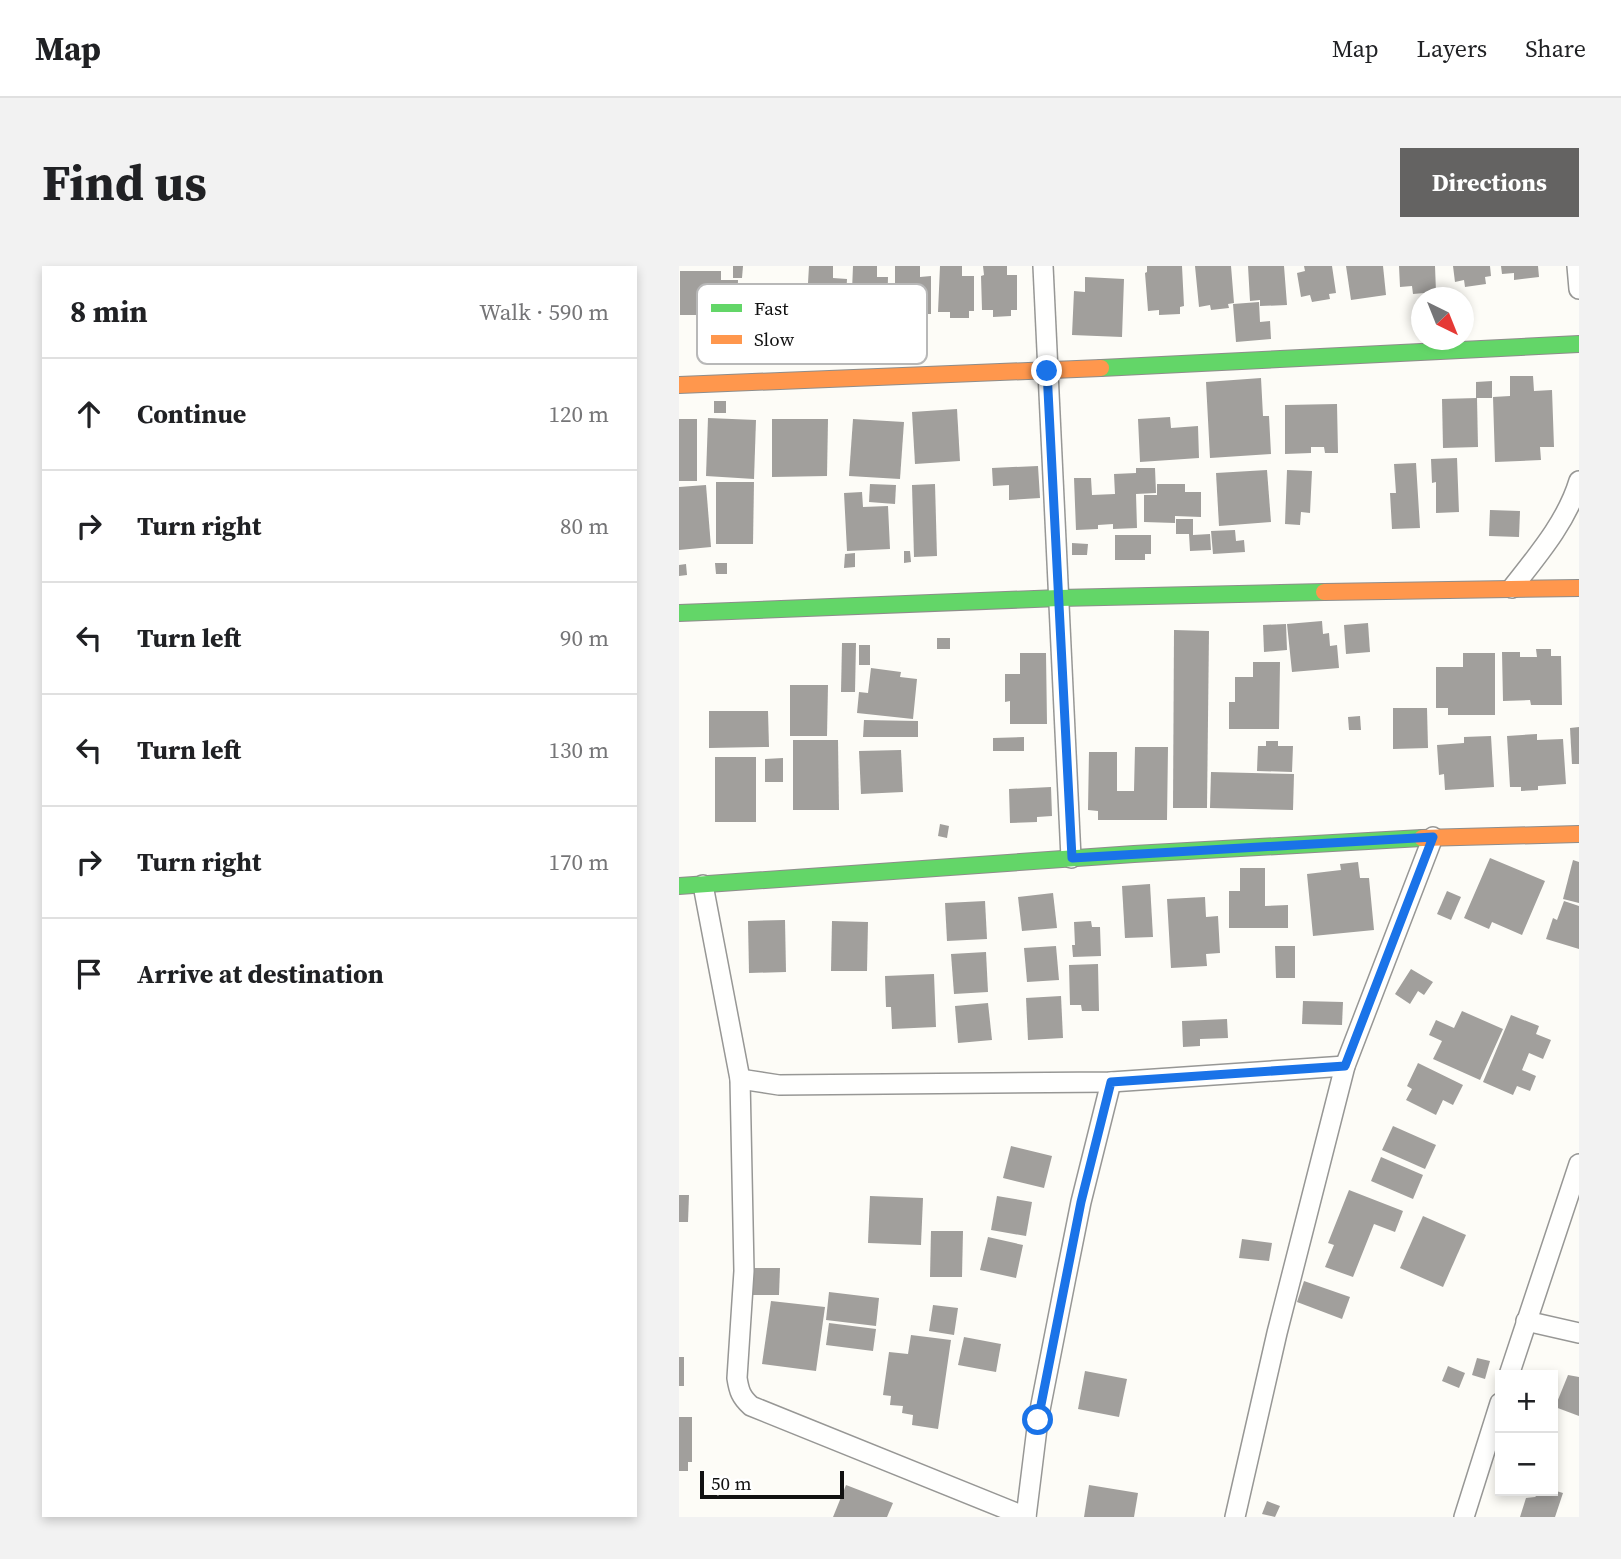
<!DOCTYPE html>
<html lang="en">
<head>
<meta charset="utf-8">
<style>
	:root { --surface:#fff; --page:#f2f2f2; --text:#202124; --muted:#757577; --line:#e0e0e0; --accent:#646362 }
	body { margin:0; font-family:"Source Serif 4",serif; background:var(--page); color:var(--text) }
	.controls { position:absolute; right:21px; bottom:21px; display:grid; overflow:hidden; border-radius:0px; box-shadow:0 4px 10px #0003 }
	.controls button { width:63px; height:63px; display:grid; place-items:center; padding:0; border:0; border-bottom:2px solid var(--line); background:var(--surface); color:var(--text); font:35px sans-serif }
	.compass { position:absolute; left:732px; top:21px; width:63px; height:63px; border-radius:50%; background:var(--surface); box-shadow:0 4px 10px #0003; rotate:137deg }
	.scale { position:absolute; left:21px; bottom:18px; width:144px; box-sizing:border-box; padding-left:7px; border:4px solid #111; border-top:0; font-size:19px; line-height:24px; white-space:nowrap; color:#111; -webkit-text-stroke:5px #fff; paint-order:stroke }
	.stop { position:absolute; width:21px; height:21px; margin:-16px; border:5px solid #1a73e8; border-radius:50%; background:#fff }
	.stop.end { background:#1a73e8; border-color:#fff; box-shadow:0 2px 7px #0008 }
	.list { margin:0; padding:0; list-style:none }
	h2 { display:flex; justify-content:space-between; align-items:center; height:91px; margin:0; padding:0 28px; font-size:30px }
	h2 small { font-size:23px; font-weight:400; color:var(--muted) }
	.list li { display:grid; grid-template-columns:46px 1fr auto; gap:21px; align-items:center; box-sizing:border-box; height:112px; padding:0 28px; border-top:2px solid var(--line) }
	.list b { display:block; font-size:26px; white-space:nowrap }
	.list em { font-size:23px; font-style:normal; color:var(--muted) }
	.icon { flex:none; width:38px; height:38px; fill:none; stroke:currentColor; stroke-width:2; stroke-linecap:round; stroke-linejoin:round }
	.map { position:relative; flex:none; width:900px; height:1251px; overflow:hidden; border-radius:0px }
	header { display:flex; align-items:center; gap:42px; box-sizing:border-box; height:98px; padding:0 35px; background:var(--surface); border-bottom:2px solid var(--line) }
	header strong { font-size:33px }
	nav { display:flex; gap:38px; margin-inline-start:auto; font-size:24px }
	.intro { display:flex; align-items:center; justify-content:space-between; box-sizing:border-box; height:168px; padding:0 42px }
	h1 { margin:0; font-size:49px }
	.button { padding:18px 32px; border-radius:0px; background:var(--accent); color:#fff; font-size:24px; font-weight:700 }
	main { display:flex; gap:42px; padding:0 42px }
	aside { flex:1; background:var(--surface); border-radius:0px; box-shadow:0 4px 10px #0003 }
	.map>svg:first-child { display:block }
</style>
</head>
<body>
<header>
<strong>Map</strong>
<nav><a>Map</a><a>Layers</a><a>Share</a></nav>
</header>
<div class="intro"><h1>Find us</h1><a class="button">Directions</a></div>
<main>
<aside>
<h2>8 min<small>Walk · 590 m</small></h2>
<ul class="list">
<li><svg class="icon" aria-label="ahead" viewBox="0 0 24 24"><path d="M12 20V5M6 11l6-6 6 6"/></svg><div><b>Continue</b></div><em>120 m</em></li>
<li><svg class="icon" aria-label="right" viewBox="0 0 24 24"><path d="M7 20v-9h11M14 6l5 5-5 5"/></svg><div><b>Turn right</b></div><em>80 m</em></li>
<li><svg class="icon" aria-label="left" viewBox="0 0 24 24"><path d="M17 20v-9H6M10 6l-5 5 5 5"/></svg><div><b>Turn left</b></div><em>90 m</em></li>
<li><svg class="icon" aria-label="left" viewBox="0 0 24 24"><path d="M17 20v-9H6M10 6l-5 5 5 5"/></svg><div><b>Turn left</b></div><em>130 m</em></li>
<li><svg class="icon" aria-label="right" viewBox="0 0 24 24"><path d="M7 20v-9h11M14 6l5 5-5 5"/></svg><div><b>Turn right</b></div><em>170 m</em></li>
<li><svg class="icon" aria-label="arrive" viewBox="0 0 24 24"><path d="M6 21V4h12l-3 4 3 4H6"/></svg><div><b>Arrive at destination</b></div></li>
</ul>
</aside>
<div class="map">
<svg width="900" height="1251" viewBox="0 0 900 1251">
	<rect width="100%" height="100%" fill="#fdfcf7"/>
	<g fill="#a19f9c">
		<polygon points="54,0 64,0 63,12 54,12"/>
		<polygon points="130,0 154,0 154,12 168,13 166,51 160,51 160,59 139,57 139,52 127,51"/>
		<polygon points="174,0 198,0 198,11 209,11 208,50 201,50 201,55 184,55 184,49 172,49"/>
		<polygon points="216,0 241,0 241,11 252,10 252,48 246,48 246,53 227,53 227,48 216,48"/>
		<polygon points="261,0 283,0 283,10 295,10 295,45 290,45 290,52 271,52 271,46 259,46"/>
		<polygon points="304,0 328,0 328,9 338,9 338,44 332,44 332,50 314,51 314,44 303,44 302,10 305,9"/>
		<polygon points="468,0 503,0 505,40 501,41 501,48 480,49 480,44 469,45 466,7 468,6"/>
		<polygon points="516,0 552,0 555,37 549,38 550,42 532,44 531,39 520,41"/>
		<polygon points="569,0 605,0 608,39 581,40 581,34 571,35"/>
		<polygon points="625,0 653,0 657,27 650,28 651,33 633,36 631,29 622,31 618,7 626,5"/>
		<polygon points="667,0 704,0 707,29 672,34"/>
		<polygon points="720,0 756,0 757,26 734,28 733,20 721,21"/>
		<polygon points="774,0 811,0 812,10 806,11 807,18 786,21 785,14 776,16"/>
		<polygon points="822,0 859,0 860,11 835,14 835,7 823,8"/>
		<polygon points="1,5 42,5 42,14 59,14 58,49 1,49"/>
		<polygon points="406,11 445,13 443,71 393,69 395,25 406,26"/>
		<polygon points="580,36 581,56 591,55 592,73 557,76 554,38"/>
		<polygon points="831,110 854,110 855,125 873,124 875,181 861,181 862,194 816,196 814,131 831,130"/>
		<polygon points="582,112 584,150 590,150 592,188 531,192 527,116"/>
		<polygon points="813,115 813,132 797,132 797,116"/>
		<polygon points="798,132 799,181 764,182 763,133"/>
		<rect x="35" y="135" width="12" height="12"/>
		<polygon points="658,138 659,187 646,187 645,181 632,181 632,187 606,188 606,139"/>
		<polygon points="278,143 281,195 236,198 233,146"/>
		<polygon points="491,151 492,162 519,160 520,192 461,196 459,153"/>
		<polygon points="29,152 77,154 75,213 27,210"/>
		<rect x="0" y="153" width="18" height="62"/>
		<polygon points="93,153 149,153 148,210 93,211"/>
		<polygon points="174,153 225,156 221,213 170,210"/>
		<polygon points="778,192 780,246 757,247 757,216 753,217 752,193"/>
		<polygon points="737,197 741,262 713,263 711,227 717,227 715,198"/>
		<polygon points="359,200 361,232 330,234 330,219 314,220 313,202"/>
		<polygon points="457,202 476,202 477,227 457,228 458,262 434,263 434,258 419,259 419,263 397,264 395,212 412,212 413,229 436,228 435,208 457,207"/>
		<polygon points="588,204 592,256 540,260 537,207"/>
		<polygon points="608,204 633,205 631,247 622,246 621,259 606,258"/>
		<polygon points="37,216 75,216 74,278 37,278"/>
		<polygon points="191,218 217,219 216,238 190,236"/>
		<polygon points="256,218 258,290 235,291 233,219"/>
		<polygon points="478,218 506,218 506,226 522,226 522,251 496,250 496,257 465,256 465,229 478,229"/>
		<polygon points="27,219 32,281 0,284 0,221"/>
		<polygon points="183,226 184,241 209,240 211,283 168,285 165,227"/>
		<polygon points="811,244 841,245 840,271 810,270"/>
		<polygon points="497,253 514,253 514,269 531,268 532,284 511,285 510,268 497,268"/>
		<polygon points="556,264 557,275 565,274 566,286 534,288 532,265"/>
		<polygon points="436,269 472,269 472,288 466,288 466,294 436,294"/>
		<polygon points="393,277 409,278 408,289 393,289"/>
		<polygon points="225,285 231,285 232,296 225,297"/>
		<polygon points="176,287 176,301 165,302 166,288"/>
		<polygon points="36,297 48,297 48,308 37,308"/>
		<polygon points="7,298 8,309 0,310 0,299"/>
		<polygon points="643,355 644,368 650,367 651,380 658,379 660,402 613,406 608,358"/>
		<polygon points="689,357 691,386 667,388 665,359"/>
		<polygon points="607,358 608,384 585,386 584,359"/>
		<polygon points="495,364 530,365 528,542 494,542"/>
		<rect x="258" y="372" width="13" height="11"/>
		<polygon points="163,377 177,377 176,426 162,426"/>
		<rect x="180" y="379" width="11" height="20"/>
		<polygon points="857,383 872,383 872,390 882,390 883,439 852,439 851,434 824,435 823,386 841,386 841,391 858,391"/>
		<polygon points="341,387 367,387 368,458 331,458 331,435 326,436 326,408 341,408"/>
		<polygon points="784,387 816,387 816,449 769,449 769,442 757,442 757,401 784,401"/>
		<polygon points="574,396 601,396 600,463 550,463 550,436 556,436 556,411 574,411"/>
		<polygon points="192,402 222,406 221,411 238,413 234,453 178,447 180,426 189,427"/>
		<polygon points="111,419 149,419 148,470 111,470"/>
		<polygon points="714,442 748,442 749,482 714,483"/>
		<polygon points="30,445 89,445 90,481 30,482"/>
		<polygon points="681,450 682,464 670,464 669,451"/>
		<polygon points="185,454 239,455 239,471 184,471"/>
		<polygon points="900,461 900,498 893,498 891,462"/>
		<polygon points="858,468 858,474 884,473 887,518 859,520 859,524 842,525 842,521 831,521 828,470"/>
		<polygon points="812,470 815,521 766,524 765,508 760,509 758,479 785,477 785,471"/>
		<polygon points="345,471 345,485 314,485 314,472"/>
		<polygon points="114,474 159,474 160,544 114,544"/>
		<polygon points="587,475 599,475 599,480 614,480 613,506 578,505 579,480 587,480"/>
		<polygon points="456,481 489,481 488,554 419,554 419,545 409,544 410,486 438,486 438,525 455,525"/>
		<polygon points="222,484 224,526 182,528 180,485"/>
		<rect x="36" y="491" width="41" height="65"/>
		<polygon points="104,492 104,516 86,516 86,493"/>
		<polygon points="532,506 615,508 614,544 531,542"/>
		<polygon points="372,521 373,550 358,551 358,556 331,557 330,523"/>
		<polygon points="261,558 270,560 268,572 259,570"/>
		<polygon points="811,592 866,615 843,669 813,656 810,663 785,652"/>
		<polygon points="894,594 900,596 900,637 884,633"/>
		<polygon points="679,596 681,612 690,612 695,664 634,670 628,608 662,604 661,598"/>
		<polygon points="561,602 586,602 586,640 609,639 609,662 550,662 550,625 561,625"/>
		<polygon points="471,618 474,671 446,672 443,620"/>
		<polygon points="768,625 782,631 772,654 758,648"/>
		<polygon points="374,627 378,662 343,665 339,631"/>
		<polygon points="526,631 527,651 539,650 541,687 527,688 528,700 492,702 488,633"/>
		<polygon points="306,635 308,673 268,675 266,637"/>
		<polygon points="885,635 900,640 900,683 867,673 874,652 878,654"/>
		<polygon points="106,654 107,706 70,707 69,655"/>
		<polygon points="153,655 189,656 188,705 152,705"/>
		<polygon points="412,655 413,661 421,661 422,690 394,691 393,679 396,679 395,656"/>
		<polygon points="377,680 380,714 348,716 345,682"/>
		<polygon points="596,680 616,680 616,712 597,712"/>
		<polygon points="307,686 309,726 275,728 272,688"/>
		<polygon points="419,698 420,745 403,745 402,739 391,739 390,699"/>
		<polygon points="732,703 754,716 745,729 739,725 731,738 716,728"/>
		<polygon points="255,708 257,761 213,763 212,741 207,741 206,710"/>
		<polygon points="382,730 384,772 349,774 347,732"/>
		<polygon points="624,735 664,736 663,759 623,758"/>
		<polygon points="309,737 313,774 279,777 276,740"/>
		<polygon points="783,745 824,763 801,814 754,793 763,775 750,769 757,754 775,762"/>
		<polygon points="832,749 860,760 857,768 872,774 864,793 850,787 843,804 857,810 851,825 838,820 834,829 804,816"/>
		<polygon points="548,753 549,772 521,773 521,780 504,781 503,755"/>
		<polygon points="739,797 784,819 774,839 764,834 757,849 727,834 733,823 728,820"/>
		<polygon points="714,860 757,879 746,903 703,884"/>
		<polygon points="332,880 373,890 365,922 324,912"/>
		<polygon points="702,891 744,909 734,933 692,915"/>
		<polygon points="670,924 724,945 716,966 695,958 674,1011 646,1001 655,979 649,977"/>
		<polygon points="0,929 10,929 9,956 0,956"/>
		<polygon points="191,930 244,932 242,979 189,977"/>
		<polygon points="318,930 353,936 347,970 312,964"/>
		<polygon points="744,950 787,969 764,1021 721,1002"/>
		<polygon points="252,965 284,965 283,1011 251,1011"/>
		<polygon points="309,971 344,979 337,1012 301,1004"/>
		<polygon points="563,973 593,977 590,995 560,992"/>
		<polygon points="74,1002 101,1002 100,1029 74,1029"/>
		<polygon points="625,1015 671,1031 663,1053 618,1036"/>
		<polygon points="150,1026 200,1032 197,1060 147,1054"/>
		<polygon points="92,1035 146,1041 137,1105 83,1098"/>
		<polygon points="254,1039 279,1042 275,1069 250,1065"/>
		<polygon points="150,1057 197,1063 194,1085 147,1079"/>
		<polygon points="232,1069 272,1074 259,1163 233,1159 234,1149 223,1147 224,1140 211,1139 212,1130 204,1129 210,1086 229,1088"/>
		<polygon points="285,1071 322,1078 317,1106 279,1099"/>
		<rect x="0" y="1091" width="5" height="29"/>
		<polygon points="798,1092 811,1095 806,1113 793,1109"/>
		<polygon points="769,1100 786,1107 780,1122 763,1115"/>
		<polygon points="406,1105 448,1113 440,1151 399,1143"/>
		<polygon points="889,1109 900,1111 900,1150 876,1141"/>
		<polygon points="0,1151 13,1151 13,1196 9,1196 9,1205 0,1205"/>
		<polygon points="167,1219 214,1237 208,1251 154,1251"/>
		<polygon points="410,1219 459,1227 455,1251 405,1251"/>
		<polygon points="874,1224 884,1227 876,1251 841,1251 847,1232 856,1231 863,1225"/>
		<polygon points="588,1235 601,1240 596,1251 583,1248"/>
	</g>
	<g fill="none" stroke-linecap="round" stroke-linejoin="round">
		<defs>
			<g id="street">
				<polyline points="364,0 392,592"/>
				<polyline points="898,0 900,23"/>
				<path d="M833 322C859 289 888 255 900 215"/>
				<path d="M24 619 61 813 65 1005 58 1112C60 1125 62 1131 72 1140L347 1251"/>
				<polyline points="61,813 100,819 432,816 666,800"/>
				<polyline points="847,1055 900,1067"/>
				<polyline points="830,1109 900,898"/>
				<polyline points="347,1251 359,1154 387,1011 402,936 432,816"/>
				<polyline points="556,1251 598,1067 666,800 754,571"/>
				<polyline points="785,1251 821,1137"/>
			</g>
			<g id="fast">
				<polyline points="422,102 900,78"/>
				<polyline points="0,347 380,332 645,326"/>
				<polyline points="0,620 455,588 743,572"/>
			</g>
			<g id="slow">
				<polyline points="0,119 422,102"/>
				<polyline points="645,326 900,322"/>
				<polyline points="743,572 900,568"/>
			</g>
		</defs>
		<use href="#street" stroke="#979795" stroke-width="22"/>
		<use href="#fast" stroke="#8e8d8b" stroke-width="18"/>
		<use href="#slow" stroke="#8e8d8b" stroke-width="18"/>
		<use href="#street" stroke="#fffffe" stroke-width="19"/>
		<use href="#fast" stroke="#63d668" stroke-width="16"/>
		<use href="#slow" stroke="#ff974d" stroke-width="16"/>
	</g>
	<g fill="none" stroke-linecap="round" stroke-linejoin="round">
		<polyline stroke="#1a73e8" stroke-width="9" points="359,1154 402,936 432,816 666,800 754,571 393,592 368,105"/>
	</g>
	<rect x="18" y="18" width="230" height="80" rx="10" fill="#fff" stroke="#b8b8b8" stroke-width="2"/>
	<rect x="32" y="38" width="31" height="8" fill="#63d668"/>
	<rect x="32" y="69" width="31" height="9" fill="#ff974d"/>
	<g font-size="19" fill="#111">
		<text x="75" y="49">Fast</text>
		<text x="75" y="80">Slow</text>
	</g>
</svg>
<div class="controls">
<button>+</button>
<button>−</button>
</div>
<svg class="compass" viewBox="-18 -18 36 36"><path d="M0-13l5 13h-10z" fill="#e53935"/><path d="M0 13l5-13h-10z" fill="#757577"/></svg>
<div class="scale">50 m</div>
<div class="stop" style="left:359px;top:1154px"></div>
<div class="stop end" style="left:368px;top:105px"></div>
</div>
</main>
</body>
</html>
